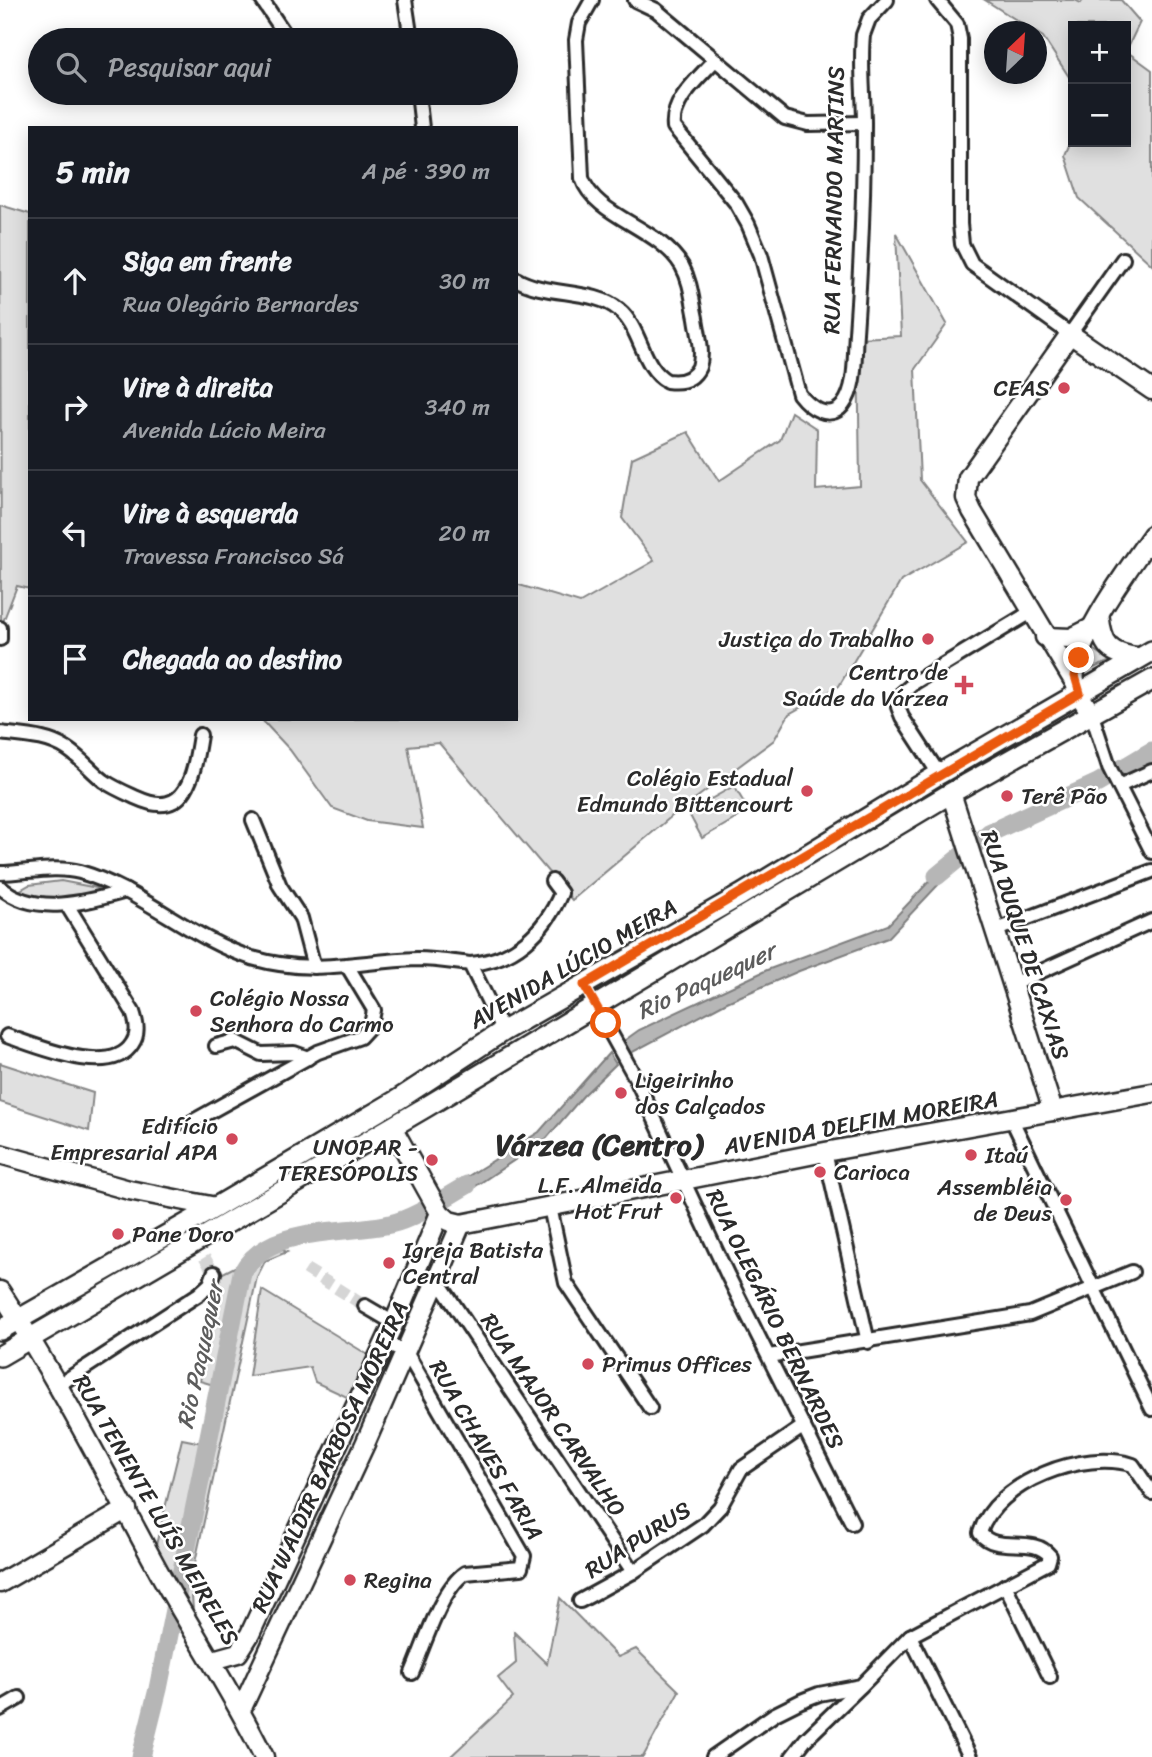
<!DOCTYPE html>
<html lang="pt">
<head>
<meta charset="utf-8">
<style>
	:root { --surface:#171b24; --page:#242831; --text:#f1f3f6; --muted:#9ea1a6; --line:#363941 }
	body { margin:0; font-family:Sriracha,sans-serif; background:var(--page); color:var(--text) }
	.controls { position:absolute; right:21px; top:21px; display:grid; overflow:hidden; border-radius:0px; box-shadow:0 4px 18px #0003 }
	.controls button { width:63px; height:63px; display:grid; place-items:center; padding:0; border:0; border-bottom:2px solid var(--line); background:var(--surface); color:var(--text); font:35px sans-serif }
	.compass { position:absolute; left:984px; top:21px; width:63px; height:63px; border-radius:50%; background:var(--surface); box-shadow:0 4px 18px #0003; rotate:25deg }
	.stop { position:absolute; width:21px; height:21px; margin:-16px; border:5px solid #ea580c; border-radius:50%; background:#fff }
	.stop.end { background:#ea580c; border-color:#fff; box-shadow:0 2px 7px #0008 }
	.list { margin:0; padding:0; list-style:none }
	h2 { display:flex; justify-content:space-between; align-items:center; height:91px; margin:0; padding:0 28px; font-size:30px }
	h2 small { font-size:23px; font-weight:400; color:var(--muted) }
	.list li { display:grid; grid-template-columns:46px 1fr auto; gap:21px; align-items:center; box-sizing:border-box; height:126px; padding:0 28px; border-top:2px solid var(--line) }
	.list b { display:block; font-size:26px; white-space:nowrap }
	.list p { margin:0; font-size:23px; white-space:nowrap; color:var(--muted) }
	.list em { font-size:23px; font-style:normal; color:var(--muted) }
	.icon { flex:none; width:38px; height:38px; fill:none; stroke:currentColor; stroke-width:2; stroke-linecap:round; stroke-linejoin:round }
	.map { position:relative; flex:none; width:1152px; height:1757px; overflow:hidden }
	.search { position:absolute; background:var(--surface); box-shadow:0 4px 18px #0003; left:28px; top:28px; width:490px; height:77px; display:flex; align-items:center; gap:18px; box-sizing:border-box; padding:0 24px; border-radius:38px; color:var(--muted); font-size:26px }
	.panel { position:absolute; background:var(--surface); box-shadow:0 4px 18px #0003; left:28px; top:126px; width:490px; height:595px; border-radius:0px }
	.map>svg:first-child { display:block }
</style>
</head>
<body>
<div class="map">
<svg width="1152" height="1757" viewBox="0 0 1152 1757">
	<rect width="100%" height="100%" fill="#fff"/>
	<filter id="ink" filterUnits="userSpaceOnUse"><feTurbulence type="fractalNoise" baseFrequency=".0143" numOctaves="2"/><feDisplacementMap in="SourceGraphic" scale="14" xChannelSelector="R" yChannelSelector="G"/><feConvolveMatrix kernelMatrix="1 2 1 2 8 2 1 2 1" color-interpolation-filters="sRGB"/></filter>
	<g filter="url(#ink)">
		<g fill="#e0e0e0" stroke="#868686" stroke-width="2">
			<polygon points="985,0 1075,0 1081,3 1083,0 1121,0 1140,22 1126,51 1152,70 1152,265 1079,198 1065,155 1073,136 1073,142 1126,142 1126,26 1073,26 1073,83 1043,37"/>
			<polygon points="0,205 30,214 30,589 17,586 1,627"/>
			<polygon points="896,233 947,324 915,369 920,480 968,542 901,581 839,686 789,714 774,740 672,816 572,900 439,743 408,746 423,828 367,821 332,808 290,750 261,719 516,719 516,584 580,603 654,561 622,518 632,458 688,432 719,481 780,440 791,412 817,429 816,490 860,486 858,338 901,336"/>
			<polygon points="1089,647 1111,661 1091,669 1085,665"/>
			<polygon points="734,786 749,811 702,838 688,812"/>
			<polygon points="61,881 97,888 101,892 44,900 17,892 29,885"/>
			<polygon points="0,1063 93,1093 89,1131 0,1102"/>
			<polygon points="280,1249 287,1252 265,1261 257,1277 191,1581 194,1624 153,1557 182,1439 212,1445 224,1388 200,1381 221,1274 266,1251"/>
			<polygon points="262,1290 370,1356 349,1398 315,1382 310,1367 249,1376"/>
			<polygon points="560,1598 618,1657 636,1649 679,1691 643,1757 450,1757 513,1698 498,1678 516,1663 514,1632 547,1664"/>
		</g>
		<g fill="#b6b6b6" stroke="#7e7e7e" stroke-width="2">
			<polygon points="954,855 957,865 888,938 799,971 727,1002 629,1054 621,1043 639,1030 767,970 888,925"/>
			<polygon points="609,1053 616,1064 583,1096 546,1139 449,1204 441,1193 539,1132"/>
		</g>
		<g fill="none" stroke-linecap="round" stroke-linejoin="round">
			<g stroke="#b6b6b6" stroke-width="19">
				<polyline points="937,876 989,833 1098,783 1152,751"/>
				<path d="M141 1757 158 1689 242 1273C268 1224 344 1235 390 1224 416 1218 444 1198 467 1185"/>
			</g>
			<g stroke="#d5d5d5" stroke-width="12" stroke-dasharray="12 6" stroke-linecap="butt">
				<polyline points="195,1242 214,1273"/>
				<polyline points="306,1269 365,1306"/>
			</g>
			<defs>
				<g id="street">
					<polyline points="262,0 289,40"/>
					<polyline points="405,0 411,40"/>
					<polyline points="635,0 656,10 785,118 808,124 864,123"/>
					<polyline points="937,0 957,24 960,39 960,224 962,244 972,264 1070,334 1123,259"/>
					<path d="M715 60C699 78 671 100 674 127L736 203 748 224 761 255 799 394C809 407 829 422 843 405 857 387 854 355 856 333 861 264 864 194 864 125 864 95 860 65 863 35L869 19 887 0"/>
					<polyline points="418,93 422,128"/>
					<path d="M516 279C546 297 595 288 619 310 641 328 642 368 667 381 681 383 693 380 699 367 704 352 698 333 696 318 692 300 691 282 682 266 659 227 595 217 582 178L576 40 579 23 592 0"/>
					<polyline points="0,628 0,639"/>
					<polyline points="1092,715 1109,767 1152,852"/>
					<path d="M0 733C23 736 47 736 67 749 81 758 91 771 104 781 114 788 126 793 137 798 187 821 194 774 200 735"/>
					<polyline points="939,774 902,717 898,707 900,695 915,682 1031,612"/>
					<polyline points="1119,786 1152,771"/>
					<polyline points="253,820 280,886 301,918 314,967"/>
					<path d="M0 873C25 873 55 865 80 872 142 890 191 939 252 958 315 976 357 961 417 959 435 959 453 962 470 964L503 1031"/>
					<path d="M0 887C35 917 87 902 126 891"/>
					<polyline points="994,931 1152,871"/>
					<path d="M470 964C513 961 545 932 561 893L552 881"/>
					<polyline points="584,985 635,1077 728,1276 852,1523"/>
					<polyline points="1011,985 1152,921"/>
					<path d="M7 1036C37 1046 111 1078 132 1044 139 1034 137 1024 133 1012L67 905"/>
					<polyline points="216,1046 235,1041 261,1054 294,1053 308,1058"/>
					<polyline points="1012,1120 1152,1409"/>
					<polyline points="188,1124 318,1052 360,1037 371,1025 374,1010 348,967"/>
					<polyline points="825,1152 868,1342"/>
					<polyline points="550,1207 566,1283 650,1408"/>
					<polyline points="438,1281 633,1572"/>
					<polyline points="365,1306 394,1323"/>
					<path d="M384 1342 406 1352 524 1556 521 1568 465 1573C441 1589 424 1646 412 1673"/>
					<polyline points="769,1356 1030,1314 1132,1272"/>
					<polyline points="57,1386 199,1294 210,1284 214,1273"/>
					<polyline points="1005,1585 1050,1677"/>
					<polyline points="580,1601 633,1572 703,1525 720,1507 741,1469 804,1426"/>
					<polyline points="910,1636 970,1757"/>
					<polyline points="0,1709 19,1698"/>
					<path d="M713 1757 775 1714 801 1701 819 1694 861 1686 910 1636 1048 1563 1050 1556C1033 1534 997 1555 980 1533 996 1481 1085 1449 1133 1465L1152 1493"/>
					<polyline points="792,1757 806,1739 860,1687"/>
				</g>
				<g id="secondary">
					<polyline points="1045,637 1071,638 1091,628"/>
					<polyline points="1075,683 972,511 966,498 968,478 1070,334 1152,390"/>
					<path d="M1092 715C1086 705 1077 694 1075 682 1069 648 1132 564 1152 535"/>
					<polyline points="951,793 1053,1111"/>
					<polyline points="392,1127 440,1213 449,1221 461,1224 825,1152 1152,1093"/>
					<polyline points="0,1154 129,1190 216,1207"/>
					<path d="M0 1291C59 1381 108 1478 159 1572 194 1635 233 1693 264 1757"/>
					<polyline points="0,1583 127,1509"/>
					<polyline points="213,1660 238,1653 250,1634 394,1323 440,1213"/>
					<polyline points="241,1710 365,1444 461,1224"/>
				</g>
				<g id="primary">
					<path d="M1099 617C1102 646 1109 654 1139 658"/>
					<polyline points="0,1330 216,1207 399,1099 503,1031 741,895 939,774 1152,651"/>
					<polyline points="0,1356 426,1107 951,793 1152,680"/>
				</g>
			</defs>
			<use href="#street" stroke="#2b2b2b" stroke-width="18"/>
			<use href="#secondary" stroke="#2b2b2b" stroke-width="23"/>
			<use href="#primary" stroke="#2b2b2b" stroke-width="24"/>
			<use href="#street" stroke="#fff" stroke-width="12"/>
			<use href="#secondary" stroke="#fff" stroke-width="18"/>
			<use href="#primary" stroke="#fff" stroke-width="19"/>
		</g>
	</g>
	<g fill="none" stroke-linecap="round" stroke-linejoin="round" filter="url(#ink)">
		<polyline stroke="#ea580c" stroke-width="9" points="606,1023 584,985 1080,693 1075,676 1079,658"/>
	</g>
	<g fill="#d1495b" stroke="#fff" stroke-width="2.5">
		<circle cx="1064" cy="388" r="7"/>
		<circle cx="928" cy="639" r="7"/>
		<path d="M960.5 674.5h7v7h7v7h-7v7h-7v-7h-7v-7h7z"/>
		<circle cx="807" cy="791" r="7"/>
		<circle cx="1007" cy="796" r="7"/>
		<circle cx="196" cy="1011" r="7"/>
		<circle cx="621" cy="1093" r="7"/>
		<circle cx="232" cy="1139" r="7"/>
		<circle cx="971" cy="1155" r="7"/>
		<circle cx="432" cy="1160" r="7"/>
		<circle cx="820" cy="1172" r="7"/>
		<circle cx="676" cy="1198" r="7"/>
		<circle cx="1066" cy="1200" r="7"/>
		<circle cx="118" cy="1234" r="7"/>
		<circle cx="389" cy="1263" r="7"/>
		<circle cx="588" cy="1364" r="7"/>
		<circle cx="350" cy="1580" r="7"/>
	</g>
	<g text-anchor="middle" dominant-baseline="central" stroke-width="5" stroke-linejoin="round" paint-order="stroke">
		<g font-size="23" fill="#2b2b2b" stroke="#fff">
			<text transform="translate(834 200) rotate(-89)">RUA FERNANDO MARTINS</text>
			<text transform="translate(1025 945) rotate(72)">RUA DUQUE DE CAXIAS</text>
			<text transform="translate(573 964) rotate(-30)">AVENIDA LÚCIO MEIRA</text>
			<text transform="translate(861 1123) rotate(-10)">AVENIDA DELFIM MOREIRA</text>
			<text transform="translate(775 1319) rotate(64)">RUA OLEGÁRIO BERNARDES</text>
			<text transform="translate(553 1415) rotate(56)">RUA MAJOR CARVALHO</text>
			<text transform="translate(486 1450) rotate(60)">RUA CHAVES FARIA</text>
			<text transform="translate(330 1457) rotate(-65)">RUA WALDIR BARBOSA MOREIRA</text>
			<text transform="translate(156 1510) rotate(60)">RUA TENENTE LUÍS MEIRELES</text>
			<text transform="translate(638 1540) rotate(-33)">RUA PURUS</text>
		</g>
		<g font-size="23" fill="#2b2b2b" stroke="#fff" text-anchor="start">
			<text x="1050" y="388" text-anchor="end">CEAS</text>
			<text x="914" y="639" text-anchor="end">Justiça do Trabalho</text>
			<text x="948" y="672" text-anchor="end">Centro de<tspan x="948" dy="26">Saúde da Várzea</tspan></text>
			<text x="793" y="778" text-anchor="end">Colégio Estadual<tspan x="793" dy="26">Edmundo Bittencourt</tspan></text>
			<text x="1021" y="796">Terê Pão</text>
			<text x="210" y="998">Colégio Nossa<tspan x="210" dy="26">Senhora do Carmo</tspan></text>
			<text x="635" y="1080">Ligeirinho<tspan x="635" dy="26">dos Calçados</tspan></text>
			<text x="218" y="1126" text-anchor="end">Edifício<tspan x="218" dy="26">Empresarial APA</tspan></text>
			<text x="418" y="1147" text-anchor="end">UNOPAR -<tspan x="418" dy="26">TERESÓPOLIS</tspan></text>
			<text x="985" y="1155">Itaú</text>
			<text x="834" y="1172">Carioca</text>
			<text x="662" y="1185" text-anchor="end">L.F. Almeida<tspan x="662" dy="26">Hot Frut</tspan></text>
			<text x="1052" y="1187" text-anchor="end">Assembléia<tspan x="1052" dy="26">de Deus</tspan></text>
			<text x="132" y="1234">Pane Doro</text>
			<text x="403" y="1250">Igreja Batista<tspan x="403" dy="26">Central</tspan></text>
			<text x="602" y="1364">Primus Offices</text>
			<text x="364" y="1580">Regina</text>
		</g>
		<g font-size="24" font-style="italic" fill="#5c5c5c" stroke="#fff">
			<text transform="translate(706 981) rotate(-25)">Rio Paquequer</text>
			<text transform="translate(200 1355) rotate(-78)">Rio Paquequer</text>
		</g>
		<g font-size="30" font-weight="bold" fill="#2b2b2b" stroke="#fff">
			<text x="599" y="1145">Várzea (Centro)</text>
		</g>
	</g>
</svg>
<div class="controls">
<button>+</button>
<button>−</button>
</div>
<svg class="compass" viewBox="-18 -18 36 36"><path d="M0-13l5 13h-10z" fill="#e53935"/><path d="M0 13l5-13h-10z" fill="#9ea1a6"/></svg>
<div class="stop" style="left:606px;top:1023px"></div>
<div class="stop end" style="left:1079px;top:658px"></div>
<div class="search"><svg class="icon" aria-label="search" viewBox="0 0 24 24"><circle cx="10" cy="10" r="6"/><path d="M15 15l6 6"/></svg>Pesquisar aqui</div>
<section class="panel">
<h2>5 min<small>A pé · 390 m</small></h2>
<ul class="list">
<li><svg class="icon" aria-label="ahead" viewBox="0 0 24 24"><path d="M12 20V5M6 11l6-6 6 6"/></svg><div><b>Siga em frente</b><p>Rua Olegário Bernardes</p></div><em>30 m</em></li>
<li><svg class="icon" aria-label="right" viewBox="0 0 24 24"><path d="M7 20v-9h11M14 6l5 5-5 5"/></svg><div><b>Vire à direita</b><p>Avenida Lúcio Meira</p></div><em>340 m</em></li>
<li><svg class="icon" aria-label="left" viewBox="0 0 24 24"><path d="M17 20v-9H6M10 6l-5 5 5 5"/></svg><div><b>Vire à esquerda</b><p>Travessa Francisco Sá</p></div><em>20 m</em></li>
<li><svg class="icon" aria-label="arrive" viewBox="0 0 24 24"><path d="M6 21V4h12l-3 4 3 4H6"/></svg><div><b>Chegada ao destino</b></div></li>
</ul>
</section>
</div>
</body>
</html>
